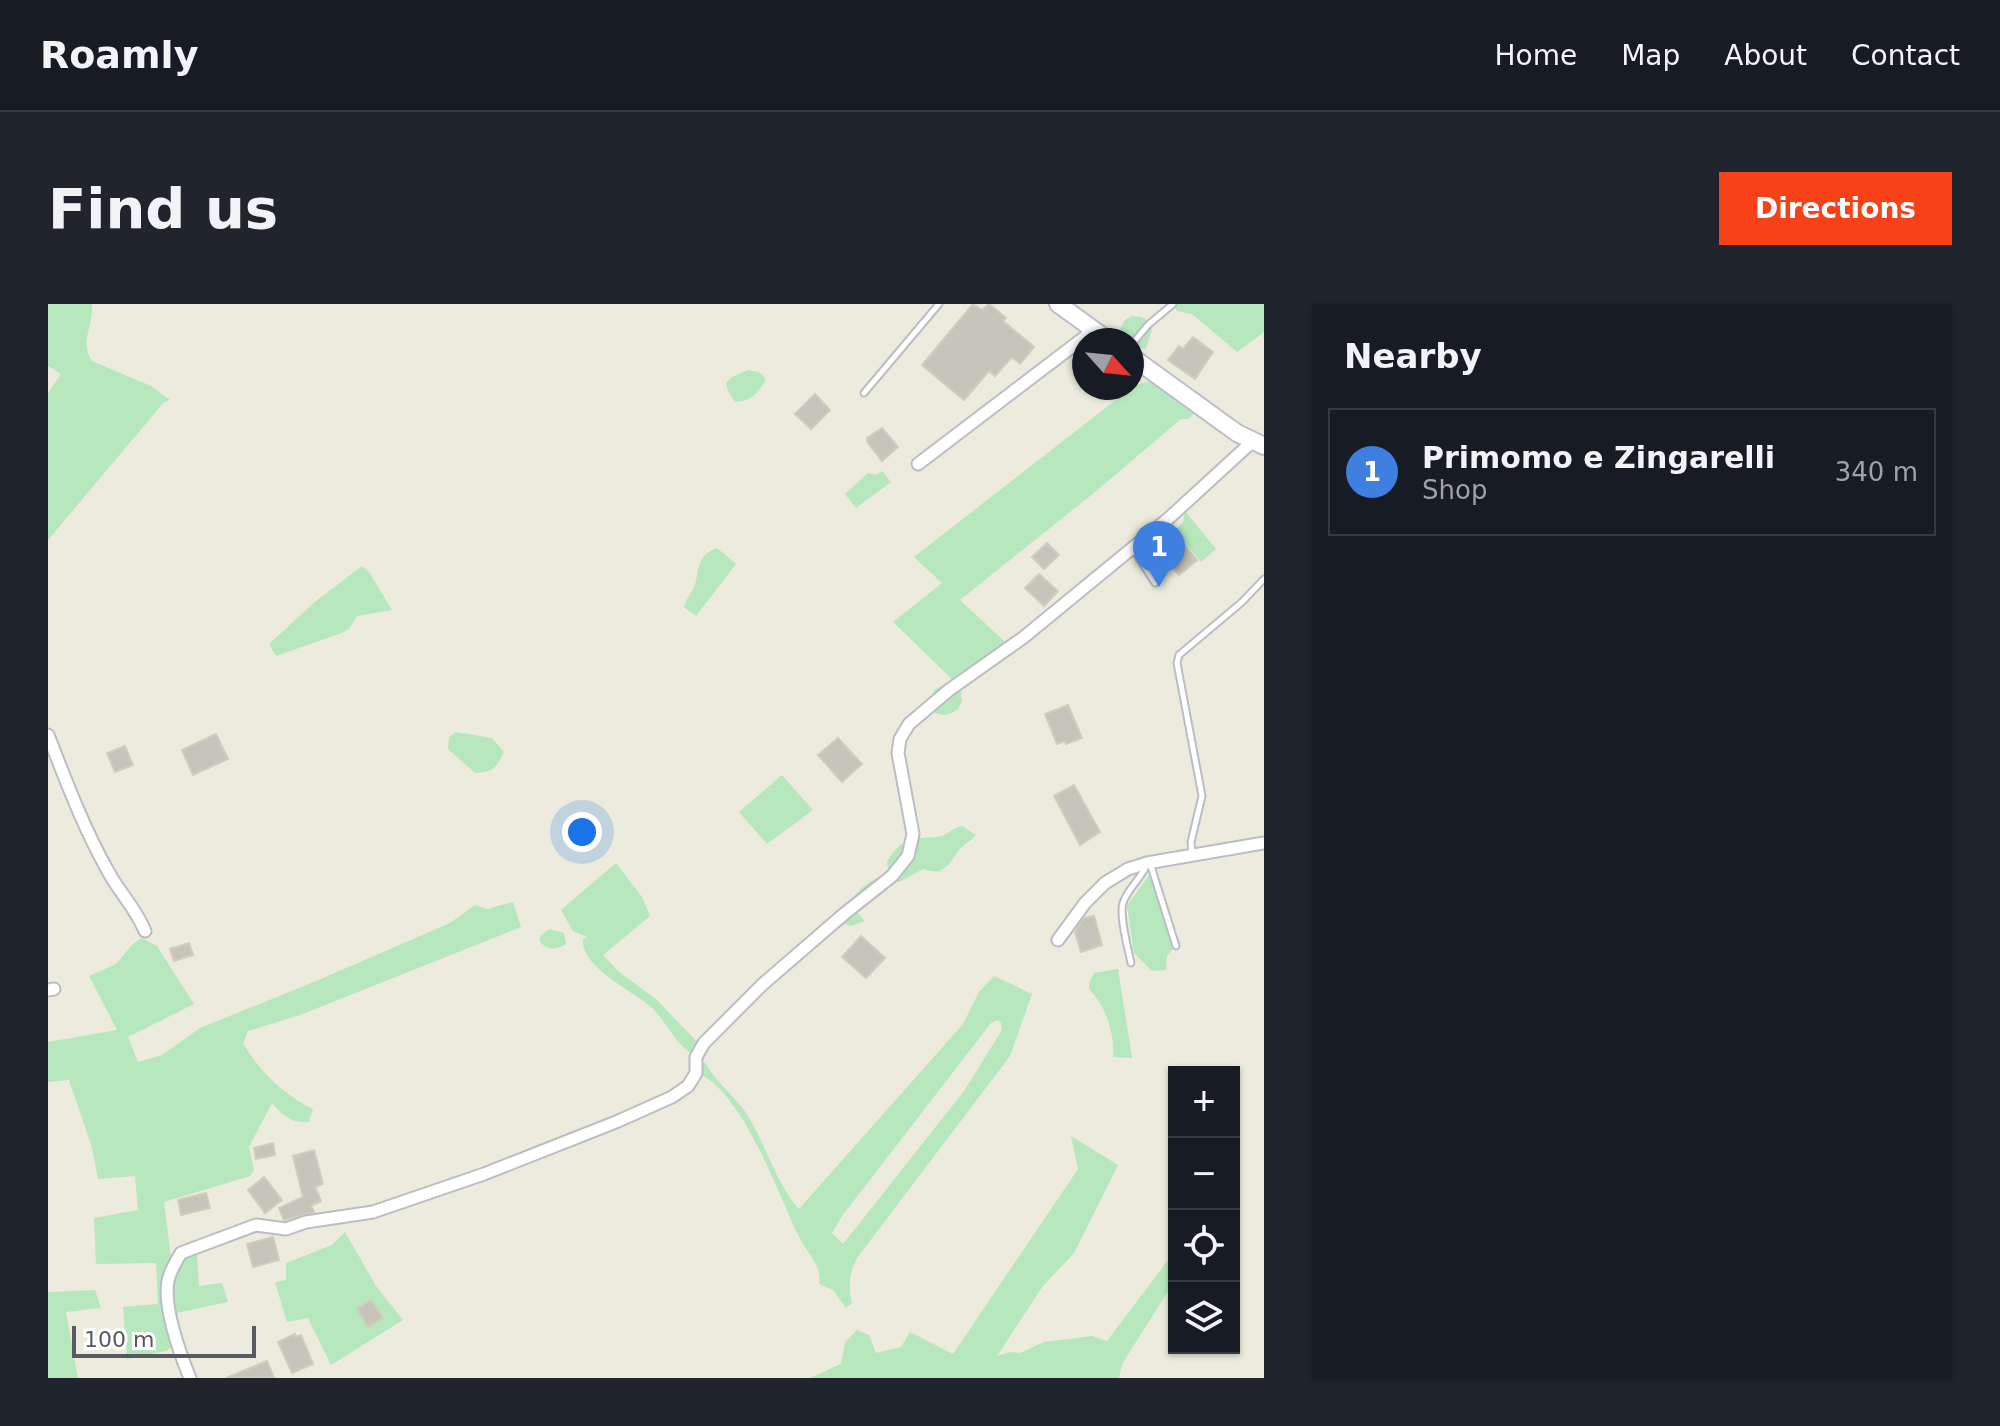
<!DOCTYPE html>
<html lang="en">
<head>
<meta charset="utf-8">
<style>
	:root { --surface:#171b24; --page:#20242c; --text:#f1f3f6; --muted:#9ea1a6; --line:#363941; --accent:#f74219 }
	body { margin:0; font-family:"DejaVu Sans",sans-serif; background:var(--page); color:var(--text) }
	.controls { position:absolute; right:24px; bottom:24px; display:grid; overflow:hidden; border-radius:0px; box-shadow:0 2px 6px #0004 }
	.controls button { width:72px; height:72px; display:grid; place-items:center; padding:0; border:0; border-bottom:2px solid var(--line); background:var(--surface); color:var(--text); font:40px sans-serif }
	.compass { position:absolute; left:1024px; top:24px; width:72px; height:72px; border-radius:50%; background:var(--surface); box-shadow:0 2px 6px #0004; rotate:117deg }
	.scale { position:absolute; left:24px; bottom:20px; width:184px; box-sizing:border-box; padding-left:8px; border:4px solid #575b61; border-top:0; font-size:22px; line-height:28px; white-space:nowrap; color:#575b61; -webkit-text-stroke:6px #fff; paint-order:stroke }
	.you { position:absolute; left:534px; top:528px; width:28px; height:28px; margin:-20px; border:6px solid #fff; border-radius:50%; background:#1a73e8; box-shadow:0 0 0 12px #1a73e833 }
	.badge { display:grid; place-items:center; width:52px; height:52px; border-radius:50%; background:var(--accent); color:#fff; font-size:26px; font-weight:700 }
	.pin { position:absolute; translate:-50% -66px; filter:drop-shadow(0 2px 4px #0008) }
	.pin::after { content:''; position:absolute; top:42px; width:28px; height:24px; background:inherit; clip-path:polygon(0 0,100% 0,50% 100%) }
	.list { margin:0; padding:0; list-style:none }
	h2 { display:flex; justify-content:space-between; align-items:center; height:104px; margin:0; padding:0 32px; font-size:34px }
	h2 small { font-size:26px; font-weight:400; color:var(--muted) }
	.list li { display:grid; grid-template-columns:52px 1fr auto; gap:24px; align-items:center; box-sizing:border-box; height:128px; margin:0 16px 16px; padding:0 16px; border:2px solid var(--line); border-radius:0px }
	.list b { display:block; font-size:30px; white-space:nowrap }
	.list p { margin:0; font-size:26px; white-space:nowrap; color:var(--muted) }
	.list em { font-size:26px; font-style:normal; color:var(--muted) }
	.icon { flex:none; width:44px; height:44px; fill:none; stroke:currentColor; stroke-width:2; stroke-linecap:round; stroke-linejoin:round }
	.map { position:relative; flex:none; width:1216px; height:1074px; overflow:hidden; border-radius:0px }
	header { display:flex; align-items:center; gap:48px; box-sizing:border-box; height:112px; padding:0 40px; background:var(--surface); border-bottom:2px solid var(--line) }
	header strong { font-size:38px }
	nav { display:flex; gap:44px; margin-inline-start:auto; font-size:28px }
	.intro { display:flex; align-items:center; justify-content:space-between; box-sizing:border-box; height:192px; padding:0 48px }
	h1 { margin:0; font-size:56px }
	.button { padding:20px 36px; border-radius:0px; background:var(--accent); color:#fff; font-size:28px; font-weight:700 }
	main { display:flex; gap:48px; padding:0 48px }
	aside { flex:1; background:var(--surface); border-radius:0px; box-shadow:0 2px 6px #0004 }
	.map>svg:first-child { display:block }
</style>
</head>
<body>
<header>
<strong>Roamly</strong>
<nav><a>Home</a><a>Map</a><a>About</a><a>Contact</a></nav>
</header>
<div class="intro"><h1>Find us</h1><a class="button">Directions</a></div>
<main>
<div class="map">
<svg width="1216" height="1074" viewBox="0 0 1216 1074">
	<rect width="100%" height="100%" fill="#ecebde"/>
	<g fill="#b7e7bd" fill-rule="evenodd">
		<path d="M0 0H44C46 20 31 39 44 57L103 82 122 96 116 98 0 236V89L13 70 0 62Z"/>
		<polygon points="1124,0 1216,0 1216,28 1189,48 1144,10 1129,7"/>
		<polygon points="1084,12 1093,13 1103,18 1104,25 1098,45 1084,41 1084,36 1078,36 1071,27 1077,16"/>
		<path d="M700 66 711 68 718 75C711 88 703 98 687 98L680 87 678 79 684 73Z"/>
		<path d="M1104 77 1147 109 1140 115H1133L1047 188 912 296 959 340 912 380 914 397 910 405C899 413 890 413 880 403L886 386 905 376 845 318 894 279 866 253 1087 81Z"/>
		<polygon points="834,167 843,178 808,204 797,190 820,169 828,171"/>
		<polygon points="1137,207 1168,245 1153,258 1127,227 1135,218"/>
		<path d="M669 244 688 260 648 312 636 303C639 293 646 286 648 277 651 260 651 251 669 244Z"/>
		<polygon points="314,262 321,268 344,306 309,312 301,325 294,329 228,352 221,340 268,297"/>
		<path d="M408 428 444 434 456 448C448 464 445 468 427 469L400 445 401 433Z"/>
		<polygon points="734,471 765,506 719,540 691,508"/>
		<path d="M914 522 928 531C923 537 917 539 912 545 900 560 897 573 875 565L851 578 845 575 809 608 817 617 803 622 795 619C801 591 816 578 841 569L839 558C854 532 864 535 889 533 899 532 904 524 914 522Z"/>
		<path d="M568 559 594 593 602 612 555 651 571 668 608 695 651 740 644 750C627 739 618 717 603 703 585 687 532 663 535 635L539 633 525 627 513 606Z"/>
		<polygon points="1101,571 1126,644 1119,652 1118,666 1104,667 1086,649 1079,602"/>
		<path d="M465 598 473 623 252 711 200 727 195 739C212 768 235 790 265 805L261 818C243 820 235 811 224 799L201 843 206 866 202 872 116 898 123 953 116 974 125 1042 118 1047 79 1055 75 1003 110 1000 108 959 48 960 46 914 90 906 87 872 50 875 44 844 21 776 0 778V738L69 726 41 672 68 660 84 641 93 634 109 642 146 700 80 733 90 758 114 751 152 724 273 675 402 619 427 601 439 605Z"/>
		<path d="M501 625 516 629 518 640C508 646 501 647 492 638V632Z"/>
		<path d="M1070 665 1084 754 1065 753C1067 730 1058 702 1041 685V679L1046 669Z"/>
		<path d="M946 672 984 690 962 752 809 954C801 970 800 982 804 999L798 1004 785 986 771 980C774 960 758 948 750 931 729 887 696 792 652 770L657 758C666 776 684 790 696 806 717 836 727 879 751 905L915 720 931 688ZM950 716 953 719 954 726 916 787 795 940 784 929 794 912 943 719Z"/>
		<polygon points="1023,832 1070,861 1026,949 995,982 949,1052 961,1048 972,1049 996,1038 1044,1032 1059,1037 1126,948 1126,978 1074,1060 1071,1074 762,1074 793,1060 797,1038 809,1026 821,1031 828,1049 853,1043 862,1028 905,1050 1030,865"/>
		<polygon points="297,928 328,982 355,1016 283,1061 260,1014 239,1018 227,978 238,976 238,959 284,941"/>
		<path d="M149 948 151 982 174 979 180 998 128 1009C123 984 121 958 149 948Z"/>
		<polygon points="47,986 53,1004 18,1008 30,1074 0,1074 0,988"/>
	</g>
	<g fill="#c7c4bb" stroke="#d1cdbc" stroke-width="2">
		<polygon points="925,0 934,6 941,0 958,14 955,17 986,43 972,60 964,53 947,72 941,67 916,96 874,61"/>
		<polygon points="1145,33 1165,48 1147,75 1120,56 1131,42 1135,45"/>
		<polygon points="767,90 782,106 763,125 747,110"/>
		<polygon points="834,124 850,143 834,157 820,139 819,134"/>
		<polygon points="1129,232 1149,256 1131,271 1108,244 1121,233 1124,236"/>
		<polygon points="999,239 1011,251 996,265 984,253"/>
		<polygon points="991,270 1010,287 996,302 977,284"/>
		<polygon points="1020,401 1034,434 1018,440 1017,437 1009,440 997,410"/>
		<polygon points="168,430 180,455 145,471 134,446"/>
		<polygon points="790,434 814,460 794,478 770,451"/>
		<polygon points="77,442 85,461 67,468 59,449"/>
		<polygon points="1026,481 1052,528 1032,541 1006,492"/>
		<polygon points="1046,612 1054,641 1033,648 1027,628 1036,614"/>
		<polygon points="813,632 837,654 818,674 794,653"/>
		<polygon points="141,639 145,651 126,657 122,645"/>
		<polygon points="225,839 227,851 208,855 206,844"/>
		<polygon points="266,846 275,880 267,883 273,897 263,902 266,908 236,916 231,904 255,893 245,852"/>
		<polygon points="216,873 234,896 217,909 200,886"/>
		<polygon points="158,889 162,904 133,911 130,896"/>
		<polygon points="225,933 231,956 205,963 199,940"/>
		<polygon points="323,996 335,1014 320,1023 309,1005"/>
		<polygon points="247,1030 248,1033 253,1031 265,1060 244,1069 230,1038"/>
		<polygon points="219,1057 226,1074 178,1074"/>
	</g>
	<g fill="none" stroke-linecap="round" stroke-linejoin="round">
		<defs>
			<g id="service">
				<polyline points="1084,40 1100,21 1125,0"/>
				<polyline points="816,89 891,0"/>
				<polyline points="1086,246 1107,279"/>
				<polyline points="1144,551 1143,538 1154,492 1129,359 1131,351 1194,298 1216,275"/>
				<polyline points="1102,559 1128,642"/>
				<path d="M1083 659C1080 644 1071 612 1075 599 1080 584 1093 575 1099 560"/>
			</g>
			<g id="minor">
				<polyline points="870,160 1046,26"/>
				<path d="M0 431C18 477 36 525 61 569 72 589 88 605 97 627"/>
				<polyline points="1010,636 1037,599 1057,579 1080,565 1099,559 1216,539"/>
				<polyline points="0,686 6,685"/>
				<path d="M142 1074C132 1050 115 1003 120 977 122 966 128 958 133 949L208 921 238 925 258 918 325 908 436 870 568 818 624 793 640 782 648 769V753L656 739 715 680 796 610 844 572 860 552 865 530 850 449 852 435 861 420 901 386 976 333 1121 214 1205 137"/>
			</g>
			<g id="secondary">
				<polyline points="1010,0 1060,36"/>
				<polyline points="1084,53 1189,129 1216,142"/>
			</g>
		</defs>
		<use href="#service" stroke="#bbbdc4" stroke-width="9"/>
		<use href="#minor" stroke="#bbbdc4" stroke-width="15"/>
		<use href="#secondary" stroke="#bbbec6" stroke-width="20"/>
		<use href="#service" stroke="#fff" stroke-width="5"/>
		<use href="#minor" stroke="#fff" stroke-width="11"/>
		<use href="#secondary" stroke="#fff" stroke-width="16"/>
	</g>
</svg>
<div class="controls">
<button>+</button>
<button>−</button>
<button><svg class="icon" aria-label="locate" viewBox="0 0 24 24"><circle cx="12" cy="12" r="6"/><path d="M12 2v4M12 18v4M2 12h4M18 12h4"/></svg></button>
<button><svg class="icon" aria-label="layers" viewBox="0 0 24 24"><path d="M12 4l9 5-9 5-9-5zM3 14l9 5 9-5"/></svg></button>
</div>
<svg class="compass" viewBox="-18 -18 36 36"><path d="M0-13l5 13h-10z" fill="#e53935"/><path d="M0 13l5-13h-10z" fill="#9ea1a6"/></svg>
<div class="scale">100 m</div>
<div class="you"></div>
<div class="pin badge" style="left:1111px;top:283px;background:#3f7fe0">1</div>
</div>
<aside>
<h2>Nearby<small></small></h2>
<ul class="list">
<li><span class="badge" style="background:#3f7fe0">1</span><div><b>Primomo e Zingarelli</b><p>Shop</p></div><em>340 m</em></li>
</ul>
</aside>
</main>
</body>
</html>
